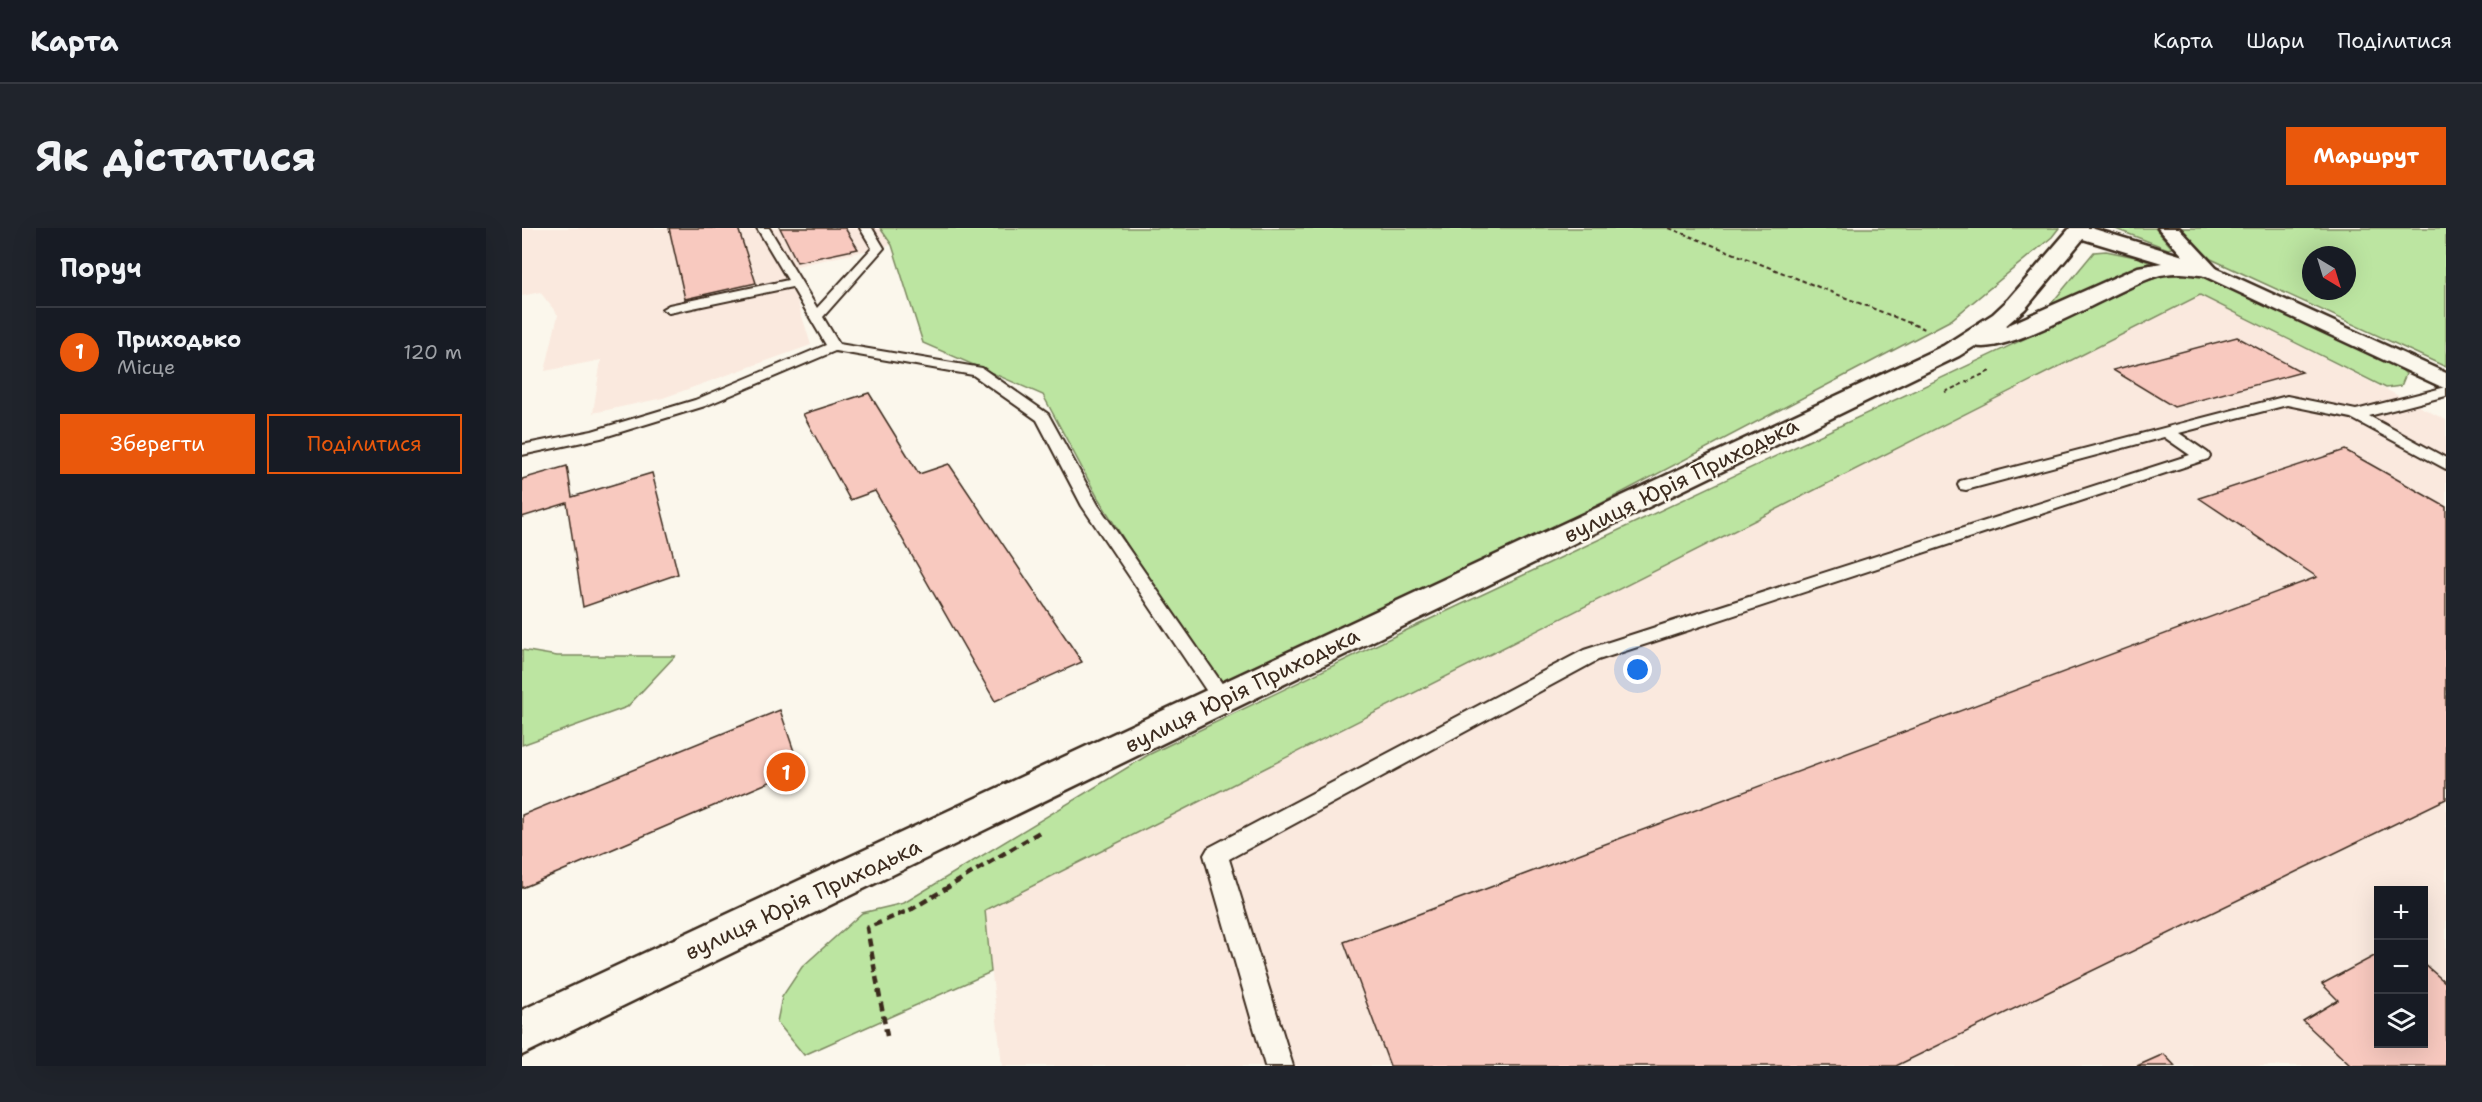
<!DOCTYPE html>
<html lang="uk">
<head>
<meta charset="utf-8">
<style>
	:root { --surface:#171b24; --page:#20242c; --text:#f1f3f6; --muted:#9ea1a6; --line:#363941; --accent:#ea580c }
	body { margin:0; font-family:"Shantell Sans",sans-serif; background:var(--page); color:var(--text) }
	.controls { position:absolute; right:18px; bottom:18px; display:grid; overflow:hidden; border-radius:0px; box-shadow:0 6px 24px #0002 }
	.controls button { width:54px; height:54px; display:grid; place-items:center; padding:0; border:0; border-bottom:2px solid var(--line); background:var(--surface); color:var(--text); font:30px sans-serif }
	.compass { position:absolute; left:1780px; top:18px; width:54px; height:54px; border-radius:50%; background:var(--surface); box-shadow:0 6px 24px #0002; rotate:142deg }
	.you { position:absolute; left:1116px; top:442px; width:21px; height:21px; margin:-15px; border:4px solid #fff; border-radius:50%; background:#1a73e8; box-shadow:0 0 0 9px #1a73e833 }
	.badge { display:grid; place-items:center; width:39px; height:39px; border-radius:50%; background:var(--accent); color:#fff; font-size:20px; font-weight:700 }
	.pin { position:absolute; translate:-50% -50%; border:3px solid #fff; box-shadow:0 2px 6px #0006 }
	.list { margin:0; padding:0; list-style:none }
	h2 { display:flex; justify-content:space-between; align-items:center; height:78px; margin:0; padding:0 24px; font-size:26px }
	h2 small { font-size:20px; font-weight:400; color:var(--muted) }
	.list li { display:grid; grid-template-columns:39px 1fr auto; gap:18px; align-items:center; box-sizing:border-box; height:90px; padding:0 24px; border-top:2px solid var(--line) }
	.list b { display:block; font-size:22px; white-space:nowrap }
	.list p { margin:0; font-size:20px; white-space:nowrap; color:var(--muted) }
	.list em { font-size:20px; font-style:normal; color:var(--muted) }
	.actions { display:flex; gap:12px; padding:18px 24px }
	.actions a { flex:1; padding:14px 0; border:2px solid var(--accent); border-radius:0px; text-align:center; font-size:21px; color:var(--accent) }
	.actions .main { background:var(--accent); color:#fff }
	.icon { flex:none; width:33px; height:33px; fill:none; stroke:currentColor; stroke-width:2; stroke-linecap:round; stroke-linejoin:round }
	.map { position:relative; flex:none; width:1924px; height:838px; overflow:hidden; border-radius:0px }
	header { display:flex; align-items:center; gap:36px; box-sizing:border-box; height:84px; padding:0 30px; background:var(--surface); border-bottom:2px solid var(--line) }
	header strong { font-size:28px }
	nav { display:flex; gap:33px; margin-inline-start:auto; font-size:21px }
	.intro { display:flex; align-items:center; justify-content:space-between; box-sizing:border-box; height:144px; padding:0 36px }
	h1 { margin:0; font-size:42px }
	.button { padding:15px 27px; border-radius:0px; background:var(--accent); color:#fff; font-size:21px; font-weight:700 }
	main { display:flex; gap:36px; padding:0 36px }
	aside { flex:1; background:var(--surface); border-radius:0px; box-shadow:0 6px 24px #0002 }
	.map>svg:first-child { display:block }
</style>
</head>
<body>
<header>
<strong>Карта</strong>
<nav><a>Карта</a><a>Шари</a><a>Поділитися</a></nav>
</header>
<div class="intro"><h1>Як дістатися</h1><a class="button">Маршрут</a></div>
<main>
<aside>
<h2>Поруч<small></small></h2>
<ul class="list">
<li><span class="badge">1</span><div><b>Приходько</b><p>Місце</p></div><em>120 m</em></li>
</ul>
<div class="actions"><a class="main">Зберегти</a><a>Поділитися</a></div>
</aside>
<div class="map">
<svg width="1924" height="838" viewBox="0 0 1924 838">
	<rect width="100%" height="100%" fill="#fbf7ec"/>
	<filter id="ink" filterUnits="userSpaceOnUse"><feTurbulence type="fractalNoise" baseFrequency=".0167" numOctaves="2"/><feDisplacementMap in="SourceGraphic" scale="12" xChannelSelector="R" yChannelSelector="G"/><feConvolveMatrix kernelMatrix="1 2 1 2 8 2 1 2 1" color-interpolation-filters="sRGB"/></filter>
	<g filter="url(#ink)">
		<g fill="#fae9de" fill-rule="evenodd">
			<polygon points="0,0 357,0 370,17 265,40 289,117 141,170 71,185 79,132 23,143 36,87 18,64 0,68"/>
			<path d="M1678 67 1924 192V838H480L463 682ZM1856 662H1902V816H1856Z"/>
		</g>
		<g fill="#bce5a1" stroke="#7c8860" stroke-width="1.5" fill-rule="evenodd">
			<polygon points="358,0 1537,0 1530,9 1429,92 746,450 710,466 653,393 576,270 521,167 401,115 370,17"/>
			<polygon points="1591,0 1633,0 1650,20 1646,21"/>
			<path d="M1657 0H1924V139L1689 31ZM1789 27H1825V63H1789Z"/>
			<polygon points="1584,23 1618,30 1628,35 1624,39 1524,82 1572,24"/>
			<polygon points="1670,46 1698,50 1872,134 1884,146 1879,158 1864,160 1678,67 463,682 469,744 282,827 255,794 260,769 280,739 340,685 382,675 626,527 885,402 1625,53 1640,48"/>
			<polygon points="0,422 35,428 153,428 105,479 0,517"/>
		</g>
		<g fill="#f8c9bf" stroke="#3b2a1e" stroke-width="1.5">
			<polygon points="147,0 216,0 234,55 163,71"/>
			<polygon points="258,0 323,0 336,21 275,34"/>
			<polygon points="1715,109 1780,144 1652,179 1591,142"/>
			<polygon points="347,165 397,246 427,236 560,434 473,473 353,263 328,272 281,186"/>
			<polygon points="1823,222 1924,279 1924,571 1374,838 868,838 822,714 1795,349 1677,270"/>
			<polygon points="45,238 50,269 130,245 156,346 61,379 45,275 0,289 0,251"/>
			<polygon points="258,482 278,541 0,660 0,587"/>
			<polygon points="1856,726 1856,816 1902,816 1902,736 1924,755 1924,838 1829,838 1781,793 1816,772 1800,756"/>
			<polygon points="1642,826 1653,838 1615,838"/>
		</g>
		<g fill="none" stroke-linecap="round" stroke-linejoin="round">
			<defs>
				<g id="lane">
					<polygon points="235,0 247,0 295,80 350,20 338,0 350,0 362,20 301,89 317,116 460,140 526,186 576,277 708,467 711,472 708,477 701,480 694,477 560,278 515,192 451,147 313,123 183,178 79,210 0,227 0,217 70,203 173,172 304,117 270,59 147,85 140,81 147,77 266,52"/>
					<polygon points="1924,159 1924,168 1847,188 1924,230 1924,241 1829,190 1765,177 1657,205 1686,225 1688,228 1686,231 1076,432 707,631 771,838 743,838 682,627 686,620 1062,422 1668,227 1642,209 1444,262 1438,261 1436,257 1438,253 1765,168 1834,182"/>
				</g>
				<polygon id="street" points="1685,36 1924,145 1924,161 1678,46 1674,42 1678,38"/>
				<path id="secondary" d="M1548 0H1569L1661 28 1636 0H1657L1696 42 1692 46C1680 50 1669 44 1656 45 1648 45 1636 47 1629 50 1593 63 1485 128 1453 118L1437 128 0 827V782L1421 118 1471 86 1487 71ZM1561 11 1640 35 1616 39 1482 99 1503 81Z"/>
			</defs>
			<use href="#lane" stroke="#3b2a1e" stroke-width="4"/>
			<use href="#street" stroke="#3b2a1e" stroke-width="5"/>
			<use href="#secondary" stroke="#3b2a1e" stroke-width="5"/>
			<g stroke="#3b2a1e" stroke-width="2" stroke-dasharray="4.5 3" stroke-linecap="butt">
				<polyline points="1147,0 1403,101"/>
				<polyline points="1423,164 1468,143"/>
			</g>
			<polyline stroke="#3b2a1e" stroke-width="4.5" stroke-dasharray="8 5" stroke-linecap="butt" points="365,808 345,700 390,681 521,602"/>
			<use href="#lane" fill="#fbf7ec" fill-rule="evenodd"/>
			<use href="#street" fill="#fbf7ec" fill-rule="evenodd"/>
			<use href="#secondary" fill="#fbf7ec" fill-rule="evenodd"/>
		</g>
	</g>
	<g text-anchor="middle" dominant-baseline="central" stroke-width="4.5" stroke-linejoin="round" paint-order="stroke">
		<g font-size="22" fill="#3b2a1e" stroke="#fbf7ec">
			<text transform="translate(1159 252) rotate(-26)">вулиця Юрія Приходька</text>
			<text transform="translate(720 462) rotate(-26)">вулиця Юрія Приходька</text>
			<text transform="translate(281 671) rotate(-25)">вулиця Юрія Приходька</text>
		</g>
	</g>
</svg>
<div class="controls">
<button>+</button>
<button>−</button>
<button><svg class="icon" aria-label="layers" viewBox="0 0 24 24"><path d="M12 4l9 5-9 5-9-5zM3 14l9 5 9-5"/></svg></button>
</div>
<svg class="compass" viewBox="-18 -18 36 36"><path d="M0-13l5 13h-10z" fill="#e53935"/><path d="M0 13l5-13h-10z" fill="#9ea1a6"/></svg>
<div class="you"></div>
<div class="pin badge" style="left:264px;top:544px">1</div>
</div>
</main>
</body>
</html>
